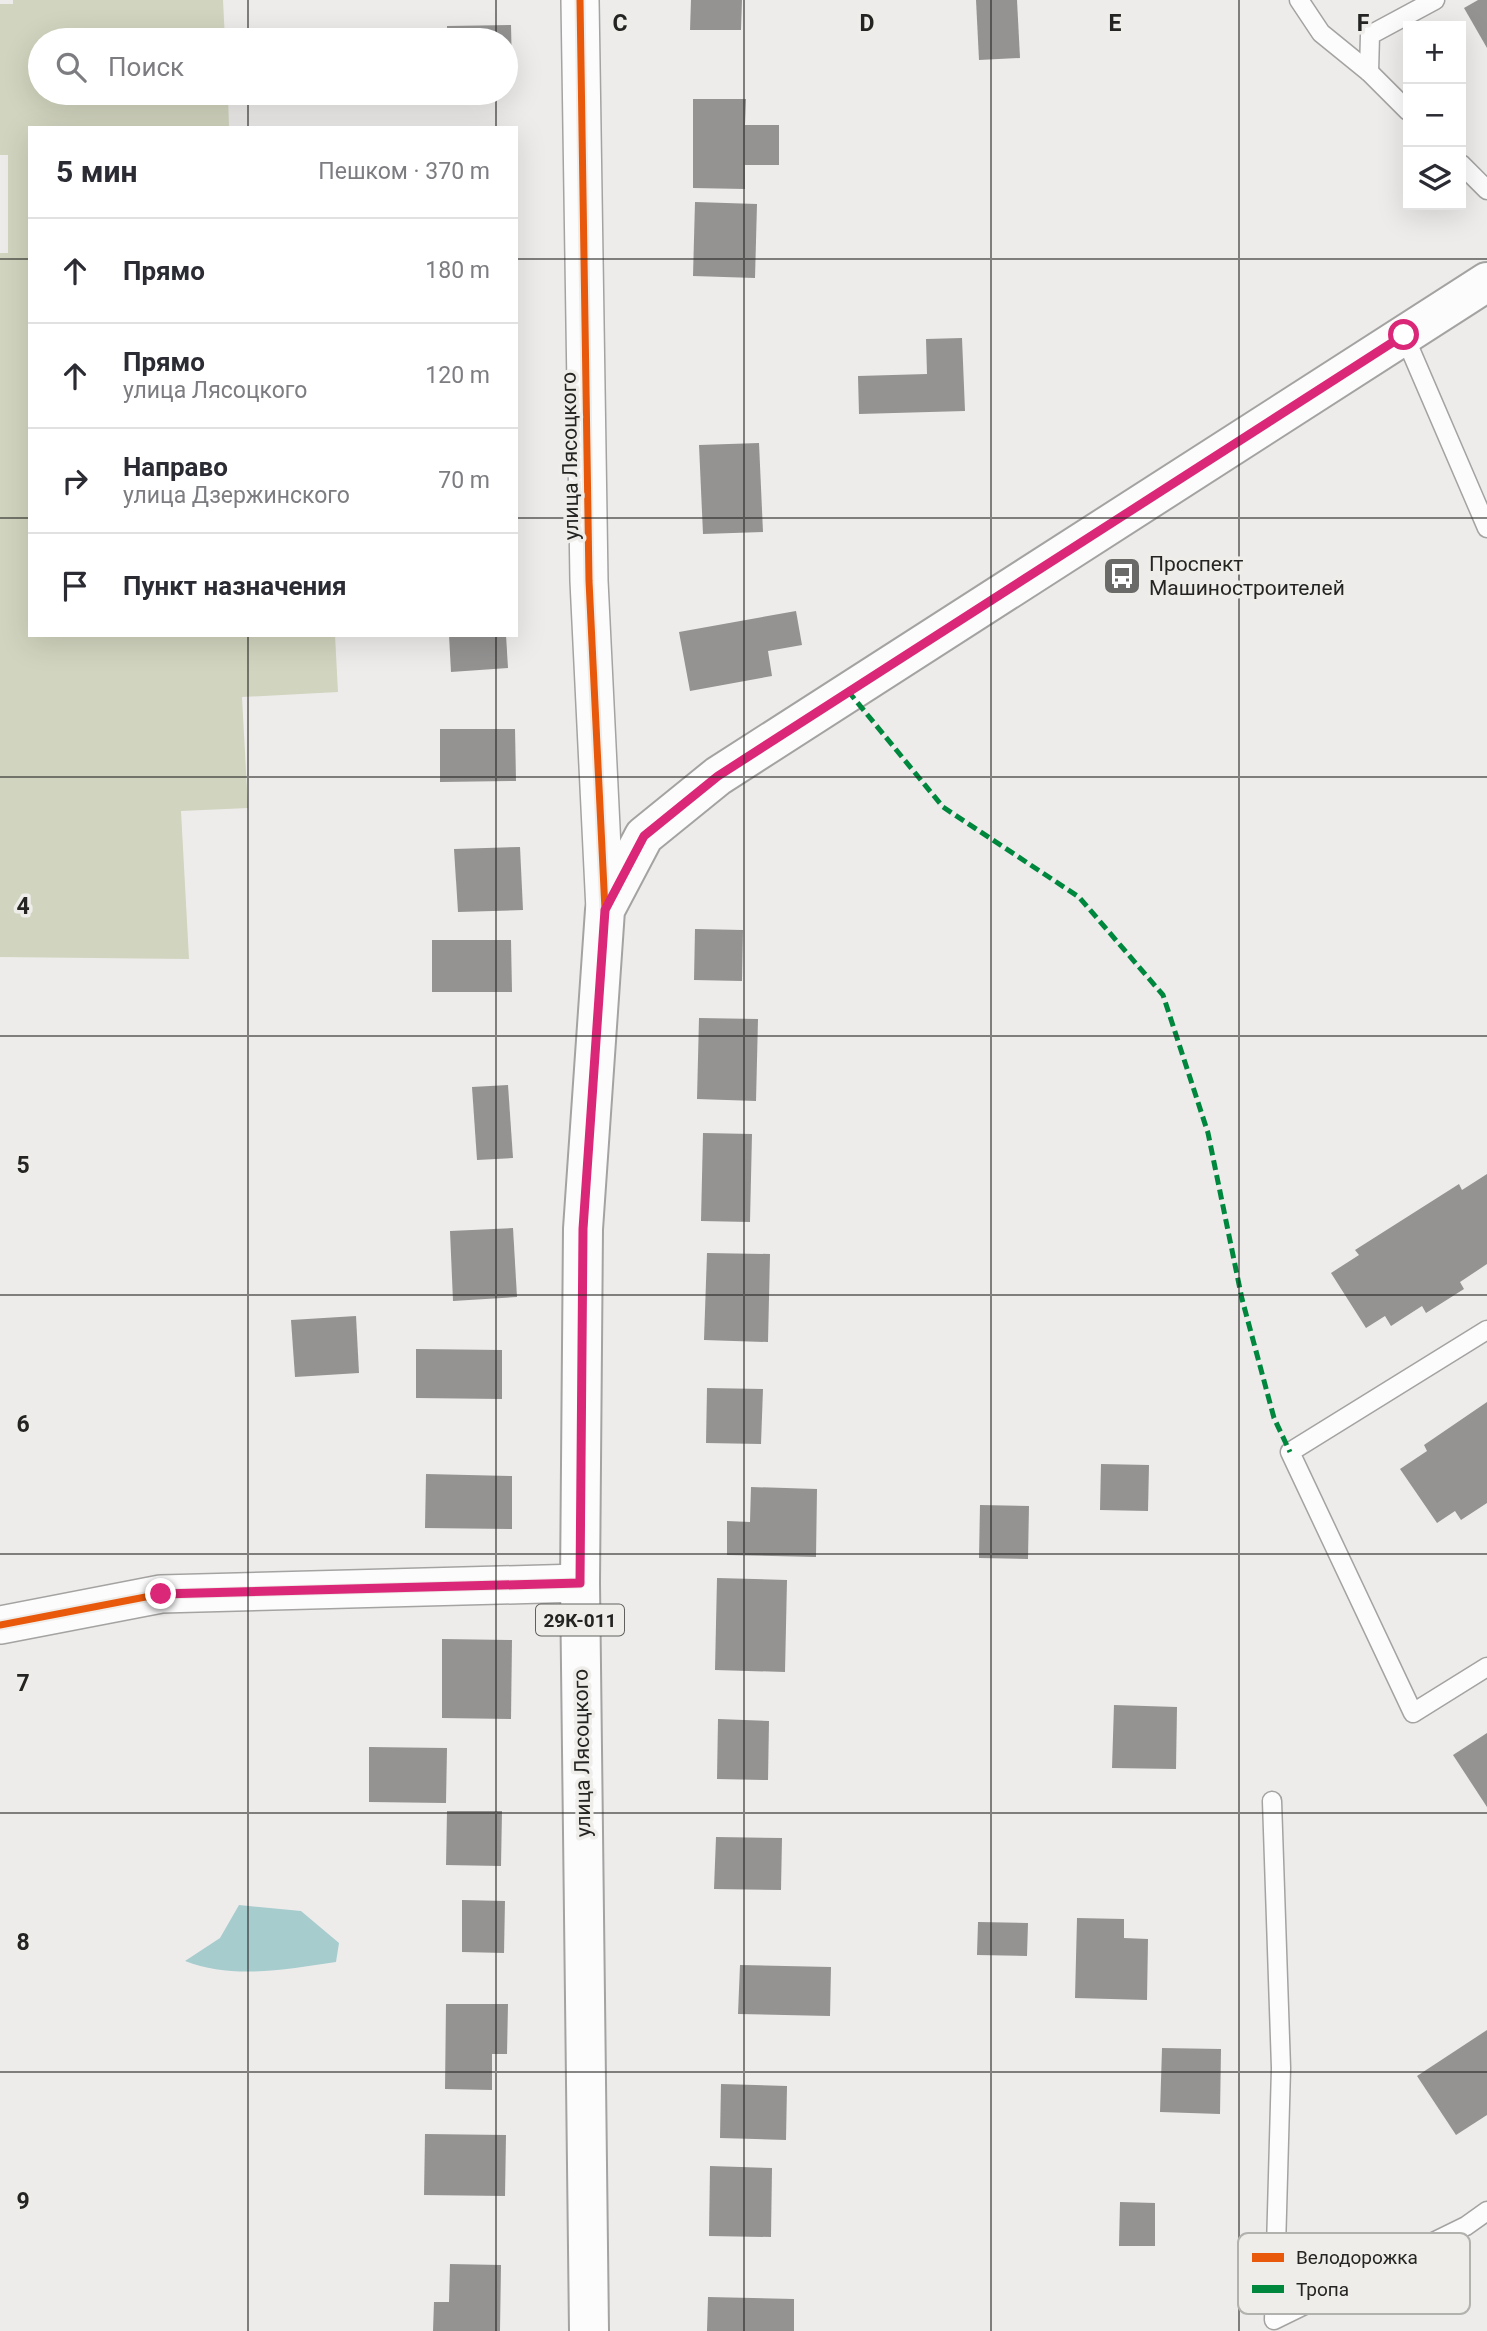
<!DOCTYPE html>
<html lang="ru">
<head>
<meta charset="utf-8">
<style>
	:root { --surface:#fff; --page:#f7f7f7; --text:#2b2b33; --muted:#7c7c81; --line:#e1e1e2 }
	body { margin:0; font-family:Roboto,sans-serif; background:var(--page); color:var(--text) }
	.controls { position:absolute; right:21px; top:21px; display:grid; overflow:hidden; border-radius:0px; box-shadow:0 7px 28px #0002 }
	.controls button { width:63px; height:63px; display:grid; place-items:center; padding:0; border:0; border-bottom:2px solid var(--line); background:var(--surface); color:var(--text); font:35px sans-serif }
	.stop { position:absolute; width:21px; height:21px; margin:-16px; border:5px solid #db2777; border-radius:50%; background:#fff }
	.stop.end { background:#db2777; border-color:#fff; box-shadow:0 2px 7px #0008 }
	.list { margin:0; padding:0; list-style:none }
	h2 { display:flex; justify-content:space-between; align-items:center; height:91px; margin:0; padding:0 28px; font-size:30px }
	h2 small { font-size:23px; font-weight:400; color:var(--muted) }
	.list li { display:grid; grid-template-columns:46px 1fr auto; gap:21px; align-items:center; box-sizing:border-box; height:105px; padding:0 28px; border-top:2px solid var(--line) }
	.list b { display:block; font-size:26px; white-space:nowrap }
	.list p { margin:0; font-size:23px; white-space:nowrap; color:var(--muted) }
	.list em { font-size:23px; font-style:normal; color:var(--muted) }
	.icon { flex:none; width:38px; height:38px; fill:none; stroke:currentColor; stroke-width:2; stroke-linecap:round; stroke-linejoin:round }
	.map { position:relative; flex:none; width:1487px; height:2331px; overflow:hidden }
	.search { position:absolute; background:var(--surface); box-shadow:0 7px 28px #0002; left:28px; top:28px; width:490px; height:77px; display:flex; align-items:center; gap:18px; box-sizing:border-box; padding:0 24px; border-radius:38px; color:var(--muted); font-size:26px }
	.panel { position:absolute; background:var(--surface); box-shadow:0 7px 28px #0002; left:28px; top:126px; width:490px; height:511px; border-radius:0px }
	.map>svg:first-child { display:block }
</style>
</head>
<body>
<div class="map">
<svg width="1487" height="2331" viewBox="0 0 1487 2331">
	<rect width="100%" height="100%" fill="#edeceb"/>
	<polygon fill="#d1d4be" points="13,0 223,0 225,40 40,40 40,93 228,93 229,128 30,128 30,635 335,635 338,692 242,697 248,808 181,811 189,959 0,957 0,253 8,253 8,155 0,155 0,4 13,4"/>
	<path fill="#a7ccce" d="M239 1905 301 1911 339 1943 336 1962C286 1969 234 1980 185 1961L220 1938Z"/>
	<g fill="#949392">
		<polygon points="691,0 742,0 741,30 690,30"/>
		<polygon points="976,0 1017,0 1020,58 979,60"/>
		<polygon points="1478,0 1487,0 1487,48 1464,8"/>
		<polygon points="511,25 512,69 506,69 506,40 447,40 447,26"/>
		<polygon points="693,99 746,99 745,125 779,125 779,165 745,165 745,189 693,188"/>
		<polygon points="695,202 757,204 755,278 693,276"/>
		<polygon points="962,338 965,411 859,414 858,376 927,374 926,339"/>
		<polygon points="759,443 763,532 703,534 699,445"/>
		<polygon points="796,611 802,645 768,651 772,676 690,691 679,632"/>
		<polygon points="449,635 506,635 508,668 451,672"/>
		<polygon points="440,729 515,729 516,781 440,782"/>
		<polygon points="520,847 523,910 458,912 454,849"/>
		<polygon points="695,929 743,930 742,981 694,980"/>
		<polygon points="432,940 511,940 512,992 432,992"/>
		<polygon points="699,1018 758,1019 756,1101 697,1099"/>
		<polygon points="508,1085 513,1158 477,1160 472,1087"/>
		<polygon points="703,1133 752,1134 750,1222 701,1221"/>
		<polygon points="1487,1174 1487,1264 1460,1282 1464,1289 1426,1313 1422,1306 1391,1326 1385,1316 1366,1328 1331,1273 1359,1255 1355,1250 1459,1184 1462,1190"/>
		<polygon points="513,1228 517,1297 453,1301 450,1231"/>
		<polygon points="707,1253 770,1254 768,1342 704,1340"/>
		<polygon points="356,1316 359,1373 295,1377 291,1320"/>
		<polygon points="416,1349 502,1350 502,1399 416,1398"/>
		<polygon points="707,1388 763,1389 761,1444 706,1443"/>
		<polygon points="1487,1402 1487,1503 1461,1520 1455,1511 1437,1523 1400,1469 1427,1451 1424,1445"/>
		<polygon points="1101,1464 1149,1465 1148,1511 1100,1510"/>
		<polygon points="426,1474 512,1476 512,1529 425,1528"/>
		<polygon points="751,1487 817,1489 816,1557 727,1555 727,1521 750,1522"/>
		<polygon points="980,1505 1029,1506 1028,1559 979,1558"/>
		<polygon points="717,1578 787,1580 785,1672 715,1670"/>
		<polygon points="442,1639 512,1640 511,1719 442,1718"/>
		<polygon points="1114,1705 1177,1707 1176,1769 1112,1768"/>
		<polygon points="718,1719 769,1721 768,1780 717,1779"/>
		<polygon points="1487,1733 1487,1807 1453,1755"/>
		<polygon points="369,1747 447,1748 446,1803 369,1802"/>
		<polygon points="447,1811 502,1811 501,1866 446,1865"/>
		<polygon points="716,1837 782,1838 781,1890 714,1889"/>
		<polygon points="462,1900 505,1901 504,1953 462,1952"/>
		<polygon points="1077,1918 1124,1919 1124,1938 1148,1939 1147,2000 1075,1998"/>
		<polygon points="978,1922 1028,1923 1027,1956 977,1955"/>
		<polygon points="740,1965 831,1967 830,2016 738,2014"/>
		<polygon points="446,2004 508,2004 507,2054 492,2054 492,2090 445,2089"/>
		<polygon points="1487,2030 1487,2115 1456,2135 1417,2076"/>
		<polygon points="1162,2048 1221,2049 1220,2114 1160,2112"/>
		<polygon points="721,2084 787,2086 786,2140 720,2138"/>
		<polygon points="425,2134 506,2135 505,2196 424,2195"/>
		<polygon points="710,2166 772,2168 771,2237 709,2236"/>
		<polygon points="1120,2202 1155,2203 1155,2246 1119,2246"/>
		<polygon points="450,2264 501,2265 500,2331 433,2331 434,2302 449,2302"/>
		<polygon points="708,2297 794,2299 794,2331 707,2331"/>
	</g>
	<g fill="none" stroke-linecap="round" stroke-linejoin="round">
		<defs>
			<g id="lane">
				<polyline points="1299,0 1321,33 1369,72 1408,111"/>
				<polyline points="1369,72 1370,35 1435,0"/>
				<polyline points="1461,164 1487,190"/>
				<polyline points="1404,335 1487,528"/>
				<polyline points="1487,1330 1290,1452 1413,1713 1487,1667"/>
				<polyline points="1272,1801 1281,2068 1274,2320 1466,2226 1487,2211"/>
			</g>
			<g id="street">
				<polyline points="580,0 589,581 605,910"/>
				<polyline points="0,1625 161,1594 580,1583"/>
			</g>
			<polyline id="primary" points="589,2331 580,1583 583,1229 605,910 644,836 718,776 1487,282"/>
		</defs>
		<use href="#lane" stroke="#a4a3a2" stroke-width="21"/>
		<use href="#street" stroke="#a4a3a2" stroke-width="40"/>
		<use href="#primary" stroke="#a4a3a2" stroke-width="42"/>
		<use href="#lane" stroke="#fcfcfc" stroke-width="18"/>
		<use href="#street" stroke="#fcfcfc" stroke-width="37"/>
		<use href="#primary" stroke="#fcfcfc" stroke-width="38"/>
		<polyline stroke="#00873e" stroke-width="5" stroke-dasharray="10 5" stroke-linecap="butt" points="848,691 943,807 1079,897 1163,995 1208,1133 1242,1299 1274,1418 1290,1452"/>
		<defs>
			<g id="cycleway">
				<polyline points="580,0 589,581 605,910"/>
				<polyline points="0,1625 161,1594 580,1583"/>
			</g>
		</defs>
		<use href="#cycleway" stroke="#eeedea" stroke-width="11"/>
		<use href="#cycleway" stroke="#e8590c" stroke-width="7"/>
	</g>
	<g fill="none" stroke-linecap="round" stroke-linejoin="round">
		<polyline stroke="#db2777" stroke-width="9" points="161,1594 580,1583 583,1229 605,910 644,836 718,776 1404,335"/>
	</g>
	<path fill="none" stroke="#242422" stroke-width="2" stroke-opacity="0.55" d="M248 0V40M496 0V40M744 0V2331M991 0V2331M1239 0V2331M248 93V128M496 93V128M0 259H30M516 259H1487M0 518H30M516 518H1487M248 635V2331M496 635V2331M0 777H1487M0 1036H1487M0 1295H1487M0 1554H1487M0 1813H1487M0 2072H1487"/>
	<defs>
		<symbol id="bus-square" viewBox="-11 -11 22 22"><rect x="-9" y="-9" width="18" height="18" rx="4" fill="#6a6a68" stroke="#eeedea"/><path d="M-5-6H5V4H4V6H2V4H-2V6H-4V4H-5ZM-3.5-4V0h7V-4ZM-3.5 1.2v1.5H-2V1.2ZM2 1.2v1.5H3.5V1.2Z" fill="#fff"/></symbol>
	</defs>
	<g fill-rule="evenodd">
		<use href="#bus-square" x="1100" y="554" width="44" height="44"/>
	</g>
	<g text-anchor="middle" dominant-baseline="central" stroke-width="7" stroke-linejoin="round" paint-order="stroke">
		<rect fill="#eeedea" stroke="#61605e" stroke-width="2" x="536" y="1604.5" width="88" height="31" rx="5"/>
		<g font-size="19" font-weight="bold" fill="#242422">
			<text x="580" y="1620">29К-011</text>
		</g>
		<g font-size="21" fill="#242422" stroke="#eeedea">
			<text transform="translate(570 456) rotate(-91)">улица Лясоцкого</text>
			<text transform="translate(582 1753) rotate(-91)">улица Лясоцкого</text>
		</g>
		<g font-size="21" fill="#242422" stroke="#eeedea" text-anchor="start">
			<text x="1149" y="564">Проспект<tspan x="1149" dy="24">Машиностроителей</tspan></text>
		</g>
	</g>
	<rect x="1238" y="2233" width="232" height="81" rx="10" fill="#eeedea" stroke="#b1b1ae" stroke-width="2"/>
	<rect x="1252" y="2253" width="32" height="9" fill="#e8590c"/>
	<rect x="1252" y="2285" width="32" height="8" fill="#00873e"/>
	<g font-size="19" fill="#242422">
		<text x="1296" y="2264">Велодорожка</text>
		<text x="1296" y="2296">Тропа</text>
	</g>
	<g font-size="23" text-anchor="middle" font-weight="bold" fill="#242422" stroke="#eeedea" stroke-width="7" stroke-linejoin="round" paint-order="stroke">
		<text x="620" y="31">C</text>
		<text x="867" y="31">D</text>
		<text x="1115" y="31">E</text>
		<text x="1363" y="31">F</text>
		<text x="23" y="914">4</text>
		<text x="23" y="1173">5</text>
		<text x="23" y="1432">6</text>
		<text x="23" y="1691">7</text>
		<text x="23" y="1950">8</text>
		<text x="23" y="2209">9</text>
	</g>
</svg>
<div class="controls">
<button>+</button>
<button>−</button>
<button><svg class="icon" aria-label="layers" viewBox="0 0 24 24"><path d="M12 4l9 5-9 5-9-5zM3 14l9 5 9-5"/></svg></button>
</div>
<div class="stop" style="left:1404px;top:335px"></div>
<div class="stop end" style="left:161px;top:1594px"></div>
<div class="search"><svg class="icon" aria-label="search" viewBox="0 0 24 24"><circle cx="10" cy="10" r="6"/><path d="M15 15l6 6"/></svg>Поиск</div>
<section class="panel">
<h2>5 мин<small>Пешком · 370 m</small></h2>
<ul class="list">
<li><svg class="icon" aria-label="ahead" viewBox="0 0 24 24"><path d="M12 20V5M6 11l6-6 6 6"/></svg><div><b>Прямо</b></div><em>180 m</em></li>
<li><svg class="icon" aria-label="ahead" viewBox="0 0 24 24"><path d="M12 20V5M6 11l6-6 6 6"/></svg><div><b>Прямо</b><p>улица Лясоцкого</p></div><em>120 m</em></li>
<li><svg class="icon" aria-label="right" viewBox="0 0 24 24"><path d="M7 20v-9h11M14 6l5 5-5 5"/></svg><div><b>Направо</b><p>улица Дзержинского</p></div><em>70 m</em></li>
<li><svg class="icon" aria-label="arrive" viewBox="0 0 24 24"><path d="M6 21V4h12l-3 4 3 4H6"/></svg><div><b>Пункт назначения</b></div></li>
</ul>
</section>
</div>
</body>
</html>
